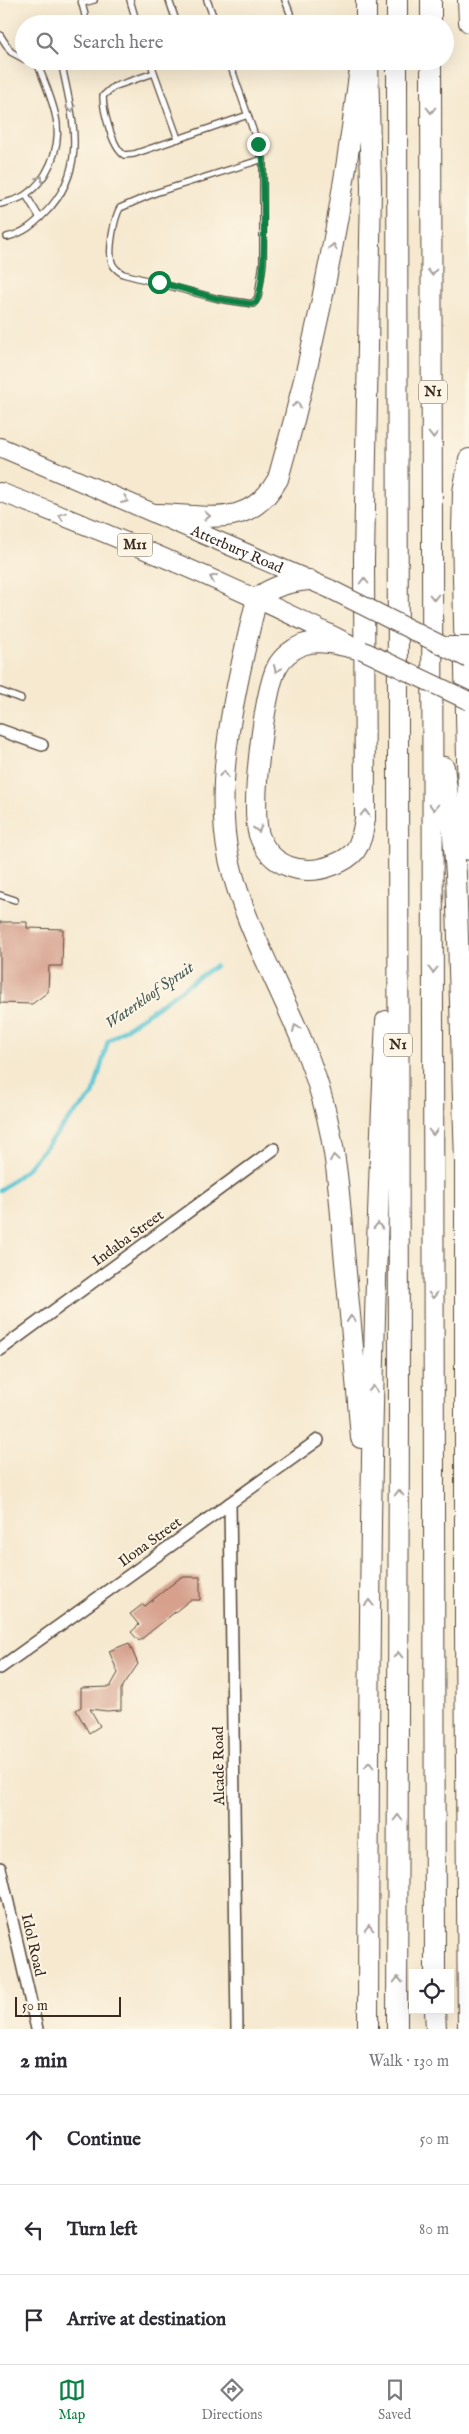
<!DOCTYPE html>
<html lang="en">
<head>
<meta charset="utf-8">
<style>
	:root { --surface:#fff; --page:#f2f2f3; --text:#2b2b33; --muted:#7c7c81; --line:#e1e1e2; --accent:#0b8043 }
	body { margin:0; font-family:"IM FELL English",serif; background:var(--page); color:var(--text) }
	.controls { position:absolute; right:15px; bottom:15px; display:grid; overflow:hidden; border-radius:0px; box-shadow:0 5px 20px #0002 }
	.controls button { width:45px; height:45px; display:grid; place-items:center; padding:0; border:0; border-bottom:1px solid var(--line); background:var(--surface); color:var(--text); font:25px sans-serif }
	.scale { position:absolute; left:15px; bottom:12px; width:106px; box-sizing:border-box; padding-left:5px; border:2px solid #3b2a1e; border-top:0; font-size:14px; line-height:18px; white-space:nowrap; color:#3b2a1e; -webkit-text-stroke:4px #fcf5e5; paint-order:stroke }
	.stop { position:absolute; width:15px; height:15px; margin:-11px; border:4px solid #0b8043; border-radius:50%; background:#fff }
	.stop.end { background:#0b8043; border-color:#fff; box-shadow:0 1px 5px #0008 }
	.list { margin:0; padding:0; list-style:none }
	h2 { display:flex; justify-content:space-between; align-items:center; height:65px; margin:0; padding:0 20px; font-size:21px }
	h2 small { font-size:16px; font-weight:400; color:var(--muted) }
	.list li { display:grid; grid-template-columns:32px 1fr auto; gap:15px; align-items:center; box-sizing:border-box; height:90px; padding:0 20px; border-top:1px solid var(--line) }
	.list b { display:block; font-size:19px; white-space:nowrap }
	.list em { font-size:16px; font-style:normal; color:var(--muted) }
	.icon { flex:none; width:28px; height:28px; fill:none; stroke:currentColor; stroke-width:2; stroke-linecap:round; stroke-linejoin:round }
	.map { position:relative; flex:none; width:469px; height:2029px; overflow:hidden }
	.search { position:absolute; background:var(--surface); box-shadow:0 5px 20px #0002; left:15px; right:15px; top:15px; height:55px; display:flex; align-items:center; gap:12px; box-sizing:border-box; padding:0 18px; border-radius:28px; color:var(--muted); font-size:19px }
	.sheet { height:335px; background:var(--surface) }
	nav { display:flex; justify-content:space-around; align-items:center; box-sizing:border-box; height:70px; border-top:1px solid var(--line); background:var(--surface); font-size:14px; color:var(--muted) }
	nav a { display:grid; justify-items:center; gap:2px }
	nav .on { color:var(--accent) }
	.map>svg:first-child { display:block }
</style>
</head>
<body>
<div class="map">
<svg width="469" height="2029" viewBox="0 0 469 2029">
	<rect width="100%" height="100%" fill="#fcf5e5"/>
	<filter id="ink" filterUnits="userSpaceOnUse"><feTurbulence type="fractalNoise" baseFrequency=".02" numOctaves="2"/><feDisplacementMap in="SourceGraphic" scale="10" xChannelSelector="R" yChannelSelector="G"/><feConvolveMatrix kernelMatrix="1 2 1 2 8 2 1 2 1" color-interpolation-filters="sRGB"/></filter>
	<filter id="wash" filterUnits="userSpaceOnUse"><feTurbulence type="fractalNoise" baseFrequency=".0096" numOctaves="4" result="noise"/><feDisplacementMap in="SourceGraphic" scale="20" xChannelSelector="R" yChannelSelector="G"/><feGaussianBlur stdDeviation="1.12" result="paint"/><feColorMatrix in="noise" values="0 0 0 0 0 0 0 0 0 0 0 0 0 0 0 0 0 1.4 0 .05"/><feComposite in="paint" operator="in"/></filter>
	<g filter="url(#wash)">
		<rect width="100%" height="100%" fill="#f6e9d0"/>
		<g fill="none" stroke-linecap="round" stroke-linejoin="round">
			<polyline stroke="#5bc6d5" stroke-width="4.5" points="0,1190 27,1169 69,1119 93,1095 108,1041 215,966"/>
		</g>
		<g id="blocks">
			<g fill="#d6a08d">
				<polygon points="0,922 27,922 27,928 63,929 62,966 49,966 48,992 32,1004 0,1003"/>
				<polygon points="181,1577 200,1577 200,1600 190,1600 139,1641 131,1632 139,1625 130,1614 143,1604 145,1606"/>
				<polygon points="129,1643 138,1664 121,1689 121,1710 107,1711 90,1709 100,1726 89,1733 76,1710 81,1707 81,1688 110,1687 118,1673 109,1651"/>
			</g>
		</g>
	</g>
	<g filter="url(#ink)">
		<use href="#blocks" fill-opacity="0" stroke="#574739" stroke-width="1"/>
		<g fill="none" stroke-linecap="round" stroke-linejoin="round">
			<defs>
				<g id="service">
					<polyline points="81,0 85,15 84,24"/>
					<polyline points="130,0 137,24"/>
					<polyline points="169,0 177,24"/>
					<polyline points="207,0 216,24"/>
					<polyline points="285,0 290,13"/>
					<polyline points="83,3 94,0"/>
					<polyline points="0,35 11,52 24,59"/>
					<polyline points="33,61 48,61"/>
					<polyline points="150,61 178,139"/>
					<path d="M229 61 263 159V263L258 297 253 304 219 299 123 274C118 271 114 268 112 263 108 251 114 218 120 208L155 193 263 159"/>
					<path d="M154 73 113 87 103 96C103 110 112 147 124 155L134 154 248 115"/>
					<polyline points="26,195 40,218"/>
					<path d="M0 204C8 202 18 200 25 195 47 181 60 150 57 124 55 104 44 82 37 62"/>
					<path d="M7 237C24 233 33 225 45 213 90 168 72 116 61 61"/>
					<polyline points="0,691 21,699"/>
					<polyline points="0,895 15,900"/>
				</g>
				<g id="minor">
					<polyline points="0,730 42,745"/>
					<polyline points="0,1350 274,1149"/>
					<polyline points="230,1503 237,2029"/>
					<polyline points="0,1668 318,1440"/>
					<polyline points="0,1868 37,2029"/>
				</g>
				<g id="primary">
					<path id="s1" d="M0 447 330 589"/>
					<path d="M0 492C119 537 235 586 348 643"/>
				</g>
				<g id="motorway">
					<polyline points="366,0 366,24"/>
					<polyline points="397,0 397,24"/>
					<polyline points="431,0 431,24"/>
					<polyline points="468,0 469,22"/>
					<polyline points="397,61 399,1407 397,2029"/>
					<polyline points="431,61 435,1973"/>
					<polyline points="469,459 463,492 462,531 469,850"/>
					<path d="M158 514C208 515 249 530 278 479 316 346 342 212 359 75"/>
					<path d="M309 580C288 582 274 586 257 598 238 676 212 779 229 859 248 943 301 1018 323 1102 337 1151 340 1202 344 1252 350 1314 356 1376 361 1438"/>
					<path d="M362 650C344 646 321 638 302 645 293 649 282 657 277 667 264 691 250 809 259 835 270 867 303 877 333 865 341 862 349 858 355 851 362 841 363 830 365 819L364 559 371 188 368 61"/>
					<polyline points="444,767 453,835 456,874 465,1162 465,1632 468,2029"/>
					<polyline points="435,2010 436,2029"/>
					<path d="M368 2029C369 1693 369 1357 386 1021"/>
				</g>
			</defs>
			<use href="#service" stroke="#574739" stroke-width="8"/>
			<use href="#minor" stroke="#574739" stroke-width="14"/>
			<use href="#primary" stroke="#574739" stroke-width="20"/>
			<use href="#motorway" stroke="#574739" stroke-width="22"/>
			<use href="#service" stroke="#fff" stroke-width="5.5"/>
			<use href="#minor" stroke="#fff" stroke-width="11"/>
			<use href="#primary" stroke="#fff" stroke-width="18"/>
			<use href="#motorway" stroke="#fff" stroke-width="20"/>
			<defs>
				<g id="primary-bridge">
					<polyline points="330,589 469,659"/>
					<polyline points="362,650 469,701"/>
				</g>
				<polyline id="motorway-bridge" points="447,647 469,647"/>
			</defs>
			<use href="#primary-bridge" stroke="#574739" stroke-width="20" stroke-linecap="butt"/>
			<use href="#motorway-bridge" stroke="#574739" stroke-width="22" stroke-linecap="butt"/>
			<use href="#primary-bridge" stroke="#fff" stroke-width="18"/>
			<use href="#motorway-bridge" stroke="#fff" stroke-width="20"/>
		</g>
		<defs><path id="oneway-chevron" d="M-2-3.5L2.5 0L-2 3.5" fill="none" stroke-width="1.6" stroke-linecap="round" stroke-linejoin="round" transform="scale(1.25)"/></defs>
		<g stroke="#a79f9a">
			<use href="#oneway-chevron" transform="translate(71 109) rotate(79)"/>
			<use href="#oneway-chevron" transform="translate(431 110) rotate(90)"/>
			<use href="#oneway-chevron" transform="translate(40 179) rotate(-51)"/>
			<use href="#oneway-chevron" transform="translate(333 247) rotate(-79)"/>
			<use href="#oneway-chevron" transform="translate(432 272) rotate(90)"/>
			<use href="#oneway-chevron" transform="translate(297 405) rotate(-76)"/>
			<use href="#oneway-chevron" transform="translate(433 435) rotate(90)"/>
			<use href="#oneway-chevron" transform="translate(125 500) rotate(23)"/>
			<use href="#oneway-chevron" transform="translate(62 516) rotate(-159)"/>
			<use href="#oneway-chevron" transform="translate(207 516) rotate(2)"/>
			<use href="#oneway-chevron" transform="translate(213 578) rotate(-156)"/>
			<use href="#oneway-chevron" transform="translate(364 581) rotate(-90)"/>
			<use href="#oneway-chevron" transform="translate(434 597) rotate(90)"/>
			<use href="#oneway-chevron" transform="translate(277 669) rotate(113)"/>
			<use href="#oneway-chevron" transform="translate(224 774) rotate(-83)"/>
			<use href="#oneway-chevron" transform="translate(434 807) rotate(90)"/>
			<use href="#oneway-chevron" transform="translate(365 813) rotate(-89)"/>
			<use href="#oneway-chevron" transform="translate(258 829) rotate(76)"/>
			<use href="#oneway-chevron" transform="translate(433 970) rotate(90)"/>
			<use href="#oneway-chevron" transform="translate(296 1028) rotate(-113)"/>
			<use href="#oneway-chevron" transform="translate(433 1132) rotate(90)"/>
			<use href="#oneway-chevron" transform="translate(334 1158) rotate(-98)"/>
			<use href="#oneway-chevron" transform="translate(378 1226) rotate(-88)"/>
			<use href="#oneway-chevron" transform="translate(433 1295) rotate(90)"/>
			<use href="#oneway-chevron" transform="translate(351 1319) rotate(-95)"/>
			<use href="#oneway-chevron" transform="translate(373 1389) rotate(-88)"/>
			<use href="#oneway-chevron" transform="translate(399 1493) rotate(-90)"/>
			<use href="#oneway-chevron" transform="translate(369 1603) rotate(-90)"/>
			<use href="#oneway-chevron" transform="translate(398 1655) rotate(-90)"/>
			<use href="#oneway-chevron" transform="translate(369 1765) rotate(-90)"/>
			<use href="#oneway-chevron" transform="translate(398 1818) rotate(-90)"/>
			<use href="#oneway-chevron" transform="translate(369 1928) rotate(-90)"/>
			<use href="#oneway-chevron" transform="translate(398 1980) rotate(-90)"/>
		</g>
	</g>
	<g fill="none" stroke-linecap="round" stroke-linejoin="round" filter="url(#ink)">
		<path stroke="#0b8043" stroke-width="6" d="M159 282 219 299 252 304 256 302C268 279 263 189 263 159L258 144"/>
	</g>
	<g text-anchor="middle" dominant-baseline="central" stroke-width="4" stroke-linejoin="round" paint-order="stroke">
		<g fill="#fcf5e5" stroke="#75675a" stroke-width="1">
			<rect x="419" y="380.5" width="28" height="23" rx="4"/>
			<rect x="117.5" y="533.5" width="35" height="23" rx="4"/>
			<rect x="384" y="1033.5" width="28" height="23" rx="4"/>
		</g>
		<g font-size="14" font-weight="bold" fill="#3b2a1e">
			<text x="433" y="392">N1</text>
			<text x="135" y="545">M11</text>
			<text x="398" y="1045">N1</text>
		</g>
		<g font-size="15" fill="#3b2a1e" stroke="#fcf5e5">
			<text stroke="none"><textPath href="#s1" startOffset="258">Atterbury Road</textPath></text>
			<text transform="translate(128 1238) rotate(-36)">Indaba Street</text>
			<text transform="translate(150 1542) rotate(-36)">Ilona Street</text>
			<text transform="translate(219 1766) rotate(-91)">Alcade Road</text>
			<text transform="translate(33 1945) rotate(77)">Idol Road</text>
		</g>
		<g font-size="16" font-style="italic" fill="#455955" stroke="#fcf5e5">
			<text transform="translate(150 996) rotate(-35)">Waterkloof Spruit</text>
		</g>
	</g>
</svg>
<div class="controls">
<button><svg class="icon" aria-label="locate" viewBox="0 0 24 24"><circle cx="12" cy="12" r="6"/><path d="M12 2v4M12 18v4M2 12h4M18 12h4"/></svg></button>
</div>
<div class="scale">50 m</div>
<div class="stop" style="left:159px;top:282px"></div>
<div class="stop end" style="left:258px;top:144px"></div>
<div class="search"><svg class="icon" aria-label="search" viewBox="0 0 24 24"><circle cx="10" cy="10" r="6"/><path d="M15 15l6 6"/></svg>Search here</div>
</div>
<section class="sheet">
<h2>2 min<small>Walk · 130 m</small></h2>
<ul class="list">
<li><svg class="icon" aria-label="ahead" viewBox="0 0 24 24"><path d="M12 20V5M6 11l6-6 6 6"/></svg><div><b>Continue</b></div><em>50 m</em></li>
<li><svg class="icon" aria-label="left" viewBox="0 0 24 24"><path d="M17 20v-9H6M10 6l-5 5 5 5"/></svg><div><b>Turn left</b></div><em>80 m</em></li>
<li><svg class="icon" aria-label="arrive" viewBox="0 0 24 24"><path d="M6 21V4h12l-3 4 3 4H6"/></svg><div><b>Arrive at destination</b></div></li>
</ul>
</section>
<nav>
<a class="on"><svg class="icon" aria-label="map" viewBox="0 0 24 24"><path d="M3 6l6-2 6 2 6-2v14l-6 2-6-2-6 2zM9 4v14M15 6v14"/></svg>Map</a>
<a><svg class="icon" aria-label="directions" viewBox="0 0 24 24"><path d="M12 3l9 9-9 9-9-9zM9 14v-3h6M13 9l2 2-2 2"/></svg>Directions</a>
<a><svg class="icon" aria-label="saved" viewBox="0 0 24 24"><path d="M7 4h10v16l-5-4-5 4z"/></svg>Saved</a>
</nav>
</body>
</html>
